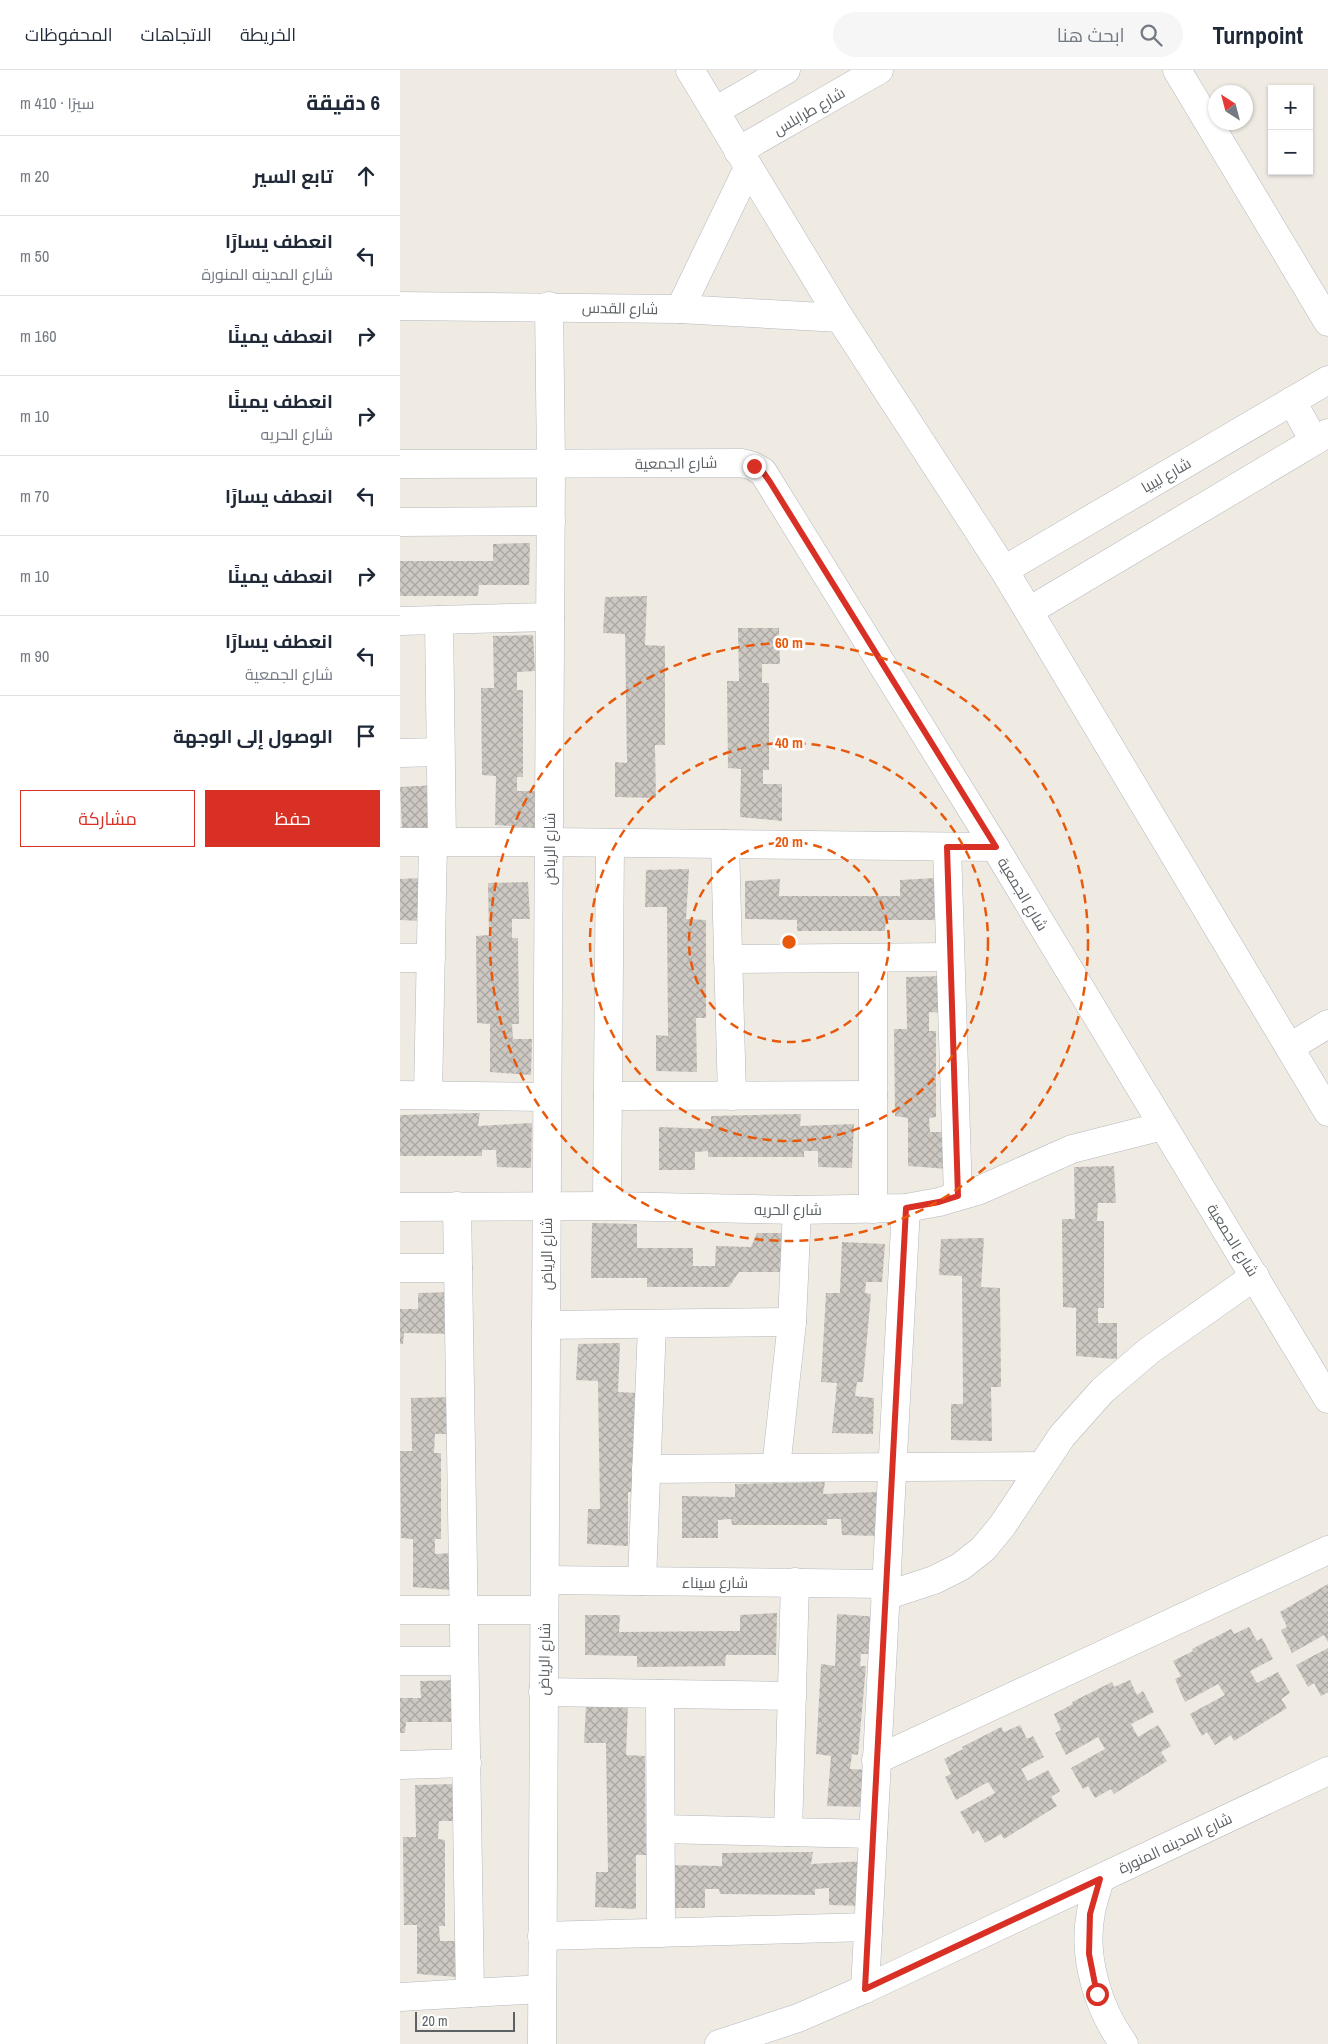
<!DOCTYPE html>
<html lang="ar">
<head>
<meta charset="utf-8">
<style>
	:root { --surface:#fff; --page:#f6f6f7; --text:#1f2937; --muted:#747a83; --line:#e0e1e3; --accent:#d93025 }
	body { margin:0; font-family:"Archivo Narrow",Cairo,sans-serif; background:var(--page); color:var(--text); direction:rtl }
	.controls { position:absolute; right:15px; top:15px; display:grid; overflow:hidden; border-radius:0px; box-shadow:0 1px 4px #0004 }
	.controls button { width:45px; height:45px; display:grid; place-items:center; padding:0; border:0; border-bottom:1px solid var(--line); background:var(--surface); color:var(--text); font:25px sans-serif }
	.compass { position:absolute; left:808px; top:15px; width:45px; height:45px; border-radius:50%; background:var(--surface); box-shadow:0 1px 4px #0004; rotate:324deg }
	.scale { position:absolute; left:15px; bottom:12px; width:100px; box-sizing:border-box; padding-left:5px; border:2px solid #5b6165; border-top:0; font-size:14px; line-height:18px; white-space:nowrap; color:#5b6165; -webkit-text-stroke:4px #fff; paint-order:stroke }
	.stop { position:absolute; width:15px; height:15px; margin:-11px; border:4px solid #d93025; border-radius:50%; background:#fff }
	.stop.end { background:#d93025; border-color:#fff; box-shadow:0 1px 5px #0008 }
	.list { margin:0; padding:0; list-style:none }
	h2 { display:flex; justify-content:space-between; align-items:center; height:65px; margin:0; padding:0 20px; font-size:21px }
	h2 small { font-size:16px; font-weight:400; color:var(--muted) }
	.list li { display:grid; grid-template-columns:32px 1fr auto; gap:15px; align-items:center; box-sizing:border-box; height:80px; padding:0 20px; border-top:1px solid var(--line) }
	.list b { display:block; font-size:19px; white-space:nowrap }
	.list p { margin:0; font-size:16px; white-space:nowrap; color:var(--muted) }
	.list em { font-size:16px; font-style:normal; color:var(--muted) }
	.actions { display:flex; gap:10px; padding:15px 20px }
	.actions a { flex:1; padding:11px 0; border:1px solid var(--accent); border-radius:0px; text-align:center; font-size:18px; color:var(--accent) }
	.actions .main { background:var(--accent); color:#fff }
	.icon { flex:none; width:28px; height:28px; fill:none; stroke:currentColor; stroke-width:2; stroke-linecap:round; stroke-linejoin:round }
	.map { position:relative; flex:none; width:928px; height:1974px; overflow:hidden; direction:ltr }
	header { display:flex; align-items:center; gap:30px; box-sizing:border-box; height:70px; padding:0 25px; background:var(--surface); border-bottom:1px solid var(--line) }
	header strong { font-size:24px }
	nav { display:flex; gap:28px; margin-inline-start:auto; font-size:18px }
	.search { width:350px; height:45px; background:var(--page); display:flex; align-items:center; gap:12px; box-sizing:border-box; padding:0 18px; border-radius:28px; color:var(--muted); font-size:19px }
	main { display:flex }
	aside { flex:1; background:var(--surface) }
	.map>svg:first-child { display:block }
</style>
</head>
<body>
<header>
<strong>Turnpoint</strong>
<div class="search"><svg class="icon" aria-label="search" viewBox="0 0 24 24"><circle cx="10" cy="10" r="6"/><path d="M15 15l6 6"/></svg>ابحث هنا</div>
<nav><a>الخريطة</a><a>الاتجاهات</a><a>المحفوظات</a></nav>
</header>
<main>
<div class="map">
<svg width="928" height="1974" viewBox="0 0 928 1974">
	<defs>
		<pattern id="building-cross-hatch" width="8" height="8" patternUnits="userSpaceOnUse" patternTransform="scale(1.25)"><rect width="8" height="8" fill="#cdc8c2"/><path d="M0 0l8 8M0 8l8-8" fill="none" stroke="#a9a6a1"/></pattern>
	</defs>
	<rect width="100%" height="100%" fill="#efebe3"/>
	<g fill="url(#building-cross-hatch)">
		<polygon points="130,473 129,515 79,515 78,526 0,526 0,491 93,491 93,474"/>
		<polygon points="247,526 245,575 265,576 265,675 255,675 256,728 215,727 215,692 227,693 225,564 203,563 205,527"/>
		<polygon points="338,558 379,558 380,594 362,594 362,613 369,613 369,700 363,700 363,714 382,714 382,751 340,747 341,699 328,698 327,611 339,611"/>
		<polygon points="133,565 135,601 117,602 117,620 123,620 123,707 117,707 117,721 136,721 136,758 95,755 96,706 82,705 81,618 94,618 93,566"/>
		<polygon points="37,715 36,760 2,759 0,717"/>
		<polygon points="289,799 286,849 306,850 306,948 296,948 297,1002 256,1001 256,965 268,966 267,837 245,837 246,800"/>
		<polygon points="22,808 21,851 0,850 0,809"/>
		<polygon points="537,808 537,850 486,850 485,861 397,861 397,850 345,849 345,811 380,809 379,826 500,826 500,810"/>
		<polygon points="128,812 130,849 112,849 112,868 118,868 119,954 112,954 113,969 132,969 131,1005 90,1002 90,954 77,953 76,866 89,865 88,813"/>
		<polygon points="546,906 547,943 529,942 529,961 536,961 536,1047 529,1048 530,1062 549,1062 549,1099 508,1096 508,1048 495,1046 494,959 507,959 506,907"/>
		<polygon points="80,1043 78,1056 132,1053 131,1098 97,1097 96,1080 82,1080 82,1086 0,1086 0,1045"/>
		<polygon points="401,1044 400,1056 454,1054 452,1098 418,1097 418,1081 404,1081 404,1087 308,1087 308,1081 295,1082 295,1100 259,1100 259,1057 311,1059 311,1046"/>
		<polygon points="714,1096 716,1133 698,1133 697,1151 704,1151 704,1238 698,1238 698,1253 717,1253 717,1289 676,1286 676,1238 663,1237 662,1149 675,1149 674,1097"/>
		<polygon points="192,1153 237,1154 237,1178 293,1178 293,1196 315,1196 316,1176 351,1177 357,1163 387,1163 387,1202 339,1202 329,1217 247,1217 247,1208 191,1208"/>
		<polygon points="584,1168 581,1217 600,1218 601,1317 591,1317 592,1371 551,1370 551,1334 563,1334 562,1206 539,1205 541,1169"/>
		<polygon points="442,1172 485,1174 482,1212 466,1212 465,1223 471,1224 463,1312 457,1312 455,1326 474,1328 473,1364 432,1363 437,1313 421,1312 426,1223 440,1223"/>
		<polygon points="55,1222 55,1264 4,1263 3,1274 0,1274 0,1239 18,1239 18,1223"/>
		<polygon points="220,1273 218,1322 237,1323 237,1422 228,1422 228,1476 187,1474 188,1439 200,1439 198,1311 176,1310 178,1274"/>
		<polygon points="51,1327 53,1364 35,1364 34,1383 41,1383 41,1469 35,1469 35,1484 54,1483 53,1520 13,1517 13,1469 1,1468 0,1381 12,1381 11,1328"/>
		<polygon points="425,1412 423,1424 477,1422 476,1466 442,1465 441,1449 427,1449 427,1455 332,1455 331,1449 318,1450 318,1468 282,1468 282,1426 335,1427 335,1414"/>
		<polygon points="928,1514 928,1572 924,1565 892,1583 881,1560 887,1557 880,1542"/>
		<polygon points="377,1543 376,1585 326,1585 325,1596 237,1597 237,1586 185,1585 185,1545 220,1545 219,1562 340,1561 340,1545"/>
		<polygon points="437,1544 480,1547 478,1584 461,1584 460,1596 466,1596 458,1685 452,1684 450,1699 469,1700 467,1737 427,1736 431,1686 416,1684 421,1594 435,1596"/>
		<polygon points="849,1557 857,1571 862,1568 873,1589 850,1601 857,1613 878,1602 890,1623 881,1629 887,1638 834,1671 831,1665 815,1675 807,1662 802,1666 790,1644 825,1625 818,1614 785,1632 775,1609 781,1606 773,1591 793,1581 792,1579 831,1559 834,1564"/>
		<polygon points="928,1578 928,1622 921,1626 914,1613 908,1617 896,1595"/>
		<polygon points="58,1610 57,1652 6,1652 5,1663 0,1663 0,1628 21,1628 20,1611"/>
		<polygon points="730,1610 737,1625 743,1621 754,1642 731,1654 738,1667 758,1655 771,1676 761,1682 767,1691 714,1724 711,1719 695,1728 688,1716 683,1719 671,1698 705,1679 698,1667 666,1685 655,1663 661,1660 654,1644 673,1634 672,1632 712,1612 714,1617"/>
		<polygon points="186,1636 228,1636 226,1685 245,1686 246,1785 236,1785 236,1839 195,1837 196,1802 208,1802 206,1673 184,1673"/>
		<polygon points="620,1655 627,1669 633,1666 644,1687 621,1699 628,1711 648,1700 660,1721 651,1727 657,1736 604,1769 601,1764 585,1773 578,1760 573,1764 560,1742 595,1723 588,1712 556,1730 545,1707 551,1704 544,1689 563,1679 562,1677 601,1657 604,1662"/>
		<polygon points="55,1714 57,1751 39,1751 38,1769 45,1770 45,1856 39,1856 40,1871 58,1871 58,1907 17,1904 17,1855 4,1855 3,1767 16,1767 15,1715"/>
		<polygon points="413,1782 411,1794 465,1791 463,1836 429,1835 429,1818 415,1819 415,1825 320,1824 319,1819 305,1819 305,1838 270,1838 270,1795 322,1796 322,1783"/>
	</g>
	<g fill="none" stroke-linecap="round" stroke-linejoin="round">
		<defs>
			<g id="street">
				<polyline points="290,0 440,248 604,500 928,1042"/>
				<polyline points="777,0 928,252"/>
				<polyline points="315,41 386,0"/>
				<polyline points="338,81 479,0"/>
				<polyline points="0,236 280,239 440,248"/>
				<polyline points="280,239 348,98"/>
				<polyline points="892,331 914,371"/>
				<polyline points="0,394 342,393 353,396 363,402 595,777 928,1329"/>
				<polyline points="0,452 151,451"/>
				<polyline points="604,500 928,310"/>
				<polyline points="629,541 928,363"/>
				<polyline points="39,550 42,773"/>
				<polyline points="0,551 150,547"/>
				<polyline points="0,683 40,682"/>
				<polyline points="0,772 149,772 595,777"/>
				<polyline points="325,774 332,1026"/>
				<polyline points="547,777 558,1126"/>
				<polyline points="0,888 31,888"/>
				<polyline points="328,889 550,887"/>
				<polyline points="890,977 928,954"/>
				<polyline points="0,1025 147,1027"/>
				<polyline points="28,1025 33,773"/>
				<polyline points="208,1026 473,1025"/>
				<polyline points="57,1136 70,1923"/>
				<polyline points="207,1136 210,773"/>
				<polyline points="0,1137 207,1136 397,1140 506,1138 539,1132 580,1120 672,1079 763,1056"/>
				<polyline points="473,1139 473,889"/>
				<polyline points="0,1198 58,1198"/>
				<polyline points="146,1255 392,1252"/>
				<polyline points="376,1398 392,1252 397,1140"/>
				<polyline points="246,1399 642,1396"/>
				<polyline points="145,1510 486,1514"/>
				<polyline points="242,1511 252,1255"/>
				<polyline points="485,1526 534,1510 560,1497 583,1479 602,1456 662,1366 703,1320 750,1280 855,1206"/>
				<polyline points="0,1540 144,1540"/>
				<polyline points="0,1591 64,1591"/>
				<polyline points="143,1622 392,1626"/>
				<polyline points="260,1624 261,1863"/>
				<polyline points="476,1690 928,1480"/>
				<polyline points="0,1695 67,1693"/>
				<polyline points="261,1759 473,1764"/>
				<polyline points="388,1762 395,1512"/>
				<polyline points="142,1866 468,1857"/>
				<polyline points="465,1919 506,1138"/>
				<polyline points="0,1927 142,1919"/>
				<polyline points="142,1974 151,395 149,236"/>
			</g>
			<g id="secondary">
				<path d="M700 1809C697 1820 693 1831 691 1842 682 1886 698 1939 724 1974"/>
				<polyline points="319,1974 398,1948 465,1919 928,1701"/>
			</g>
		</defs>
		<use href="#street" stroke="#b4b8bc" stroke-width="29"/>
		<use href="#secondary" stroke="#b5babf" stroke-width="29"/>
		<use href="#street" stroke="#fff" stroke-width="28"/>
		<use href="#secondary" stroke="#fff" stroke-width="28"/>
	</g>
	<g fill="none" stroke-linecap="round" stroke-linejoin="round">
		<polyline stroke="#d93025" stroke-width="6" points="354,396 363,402 370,412 596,777 547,777 558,1126 539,1132 506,1138 465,1919 700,1809 690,1844 689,1884 697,1924"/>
	</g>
	<g fill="none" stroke="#e8590c" stroke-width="2.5" stroke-dasharray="9 6">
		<circle cx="389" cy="872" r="100"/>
		<circle cx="389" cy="872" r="199"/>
		<circle cx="389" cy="872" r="299"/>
	</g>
	<g text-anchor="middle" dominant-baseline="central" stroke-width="5" stroke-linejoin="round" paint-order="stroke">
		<g font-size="15" fill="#5b6165" stroke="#fff">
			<text transform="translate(409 41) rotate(-30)">شارع طرابلس</text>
			<text transform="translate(220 238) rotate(1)">شارع القدس</text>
			<text transform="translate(276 393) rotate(-1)">شارع الجمعية</text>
			<text transform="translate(766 405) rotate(-30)">شارع ليبيا</text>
			<text transform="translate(149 779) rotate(-90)">شارع الرياض</text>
			<text transform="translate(623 824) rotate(59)">شارع الجمعية</text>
			<text x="388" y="1139">شارع الحريه</text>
			<text transform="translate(833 1170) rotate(58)">شارع الجمعية</text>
			<text transform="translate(146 1184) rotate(-90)">شارع الرياض</text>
			<text x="315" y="1512">شارع سيناء</text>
			<text transform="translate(144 1589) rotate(-89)">شارع الرياض</text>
			<text transform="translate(775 1773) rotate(-25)">شارع المدينه المنورة</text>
		</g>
	</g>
	<circle cx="389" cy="872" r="8" fill="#e8590c" stroke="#fff" stroke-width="2.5"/>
	<g font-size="15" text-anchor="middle" font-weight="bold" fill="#e8590c" stroke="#fff" stroke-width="5" stroke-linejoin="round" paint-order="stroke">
		<text x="389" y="578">60 m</text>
		<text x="389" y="678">40 m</text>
		<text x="389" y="777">20 m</text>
	</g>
</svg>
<div class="controls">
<button>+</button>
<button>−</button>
</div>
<svg class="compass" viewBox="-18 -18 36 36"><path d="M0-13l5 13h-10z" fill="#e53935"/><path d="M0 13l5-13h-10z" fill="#747a83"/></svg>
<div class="scale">20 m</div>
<div class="stop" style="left:697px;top:1924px"></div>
<div class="stop end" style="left:354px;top:396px"></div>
</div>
<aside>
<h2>6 دقيقة<small>سيرًا · 410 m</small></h2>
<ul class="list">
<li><svg class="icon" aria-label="ahead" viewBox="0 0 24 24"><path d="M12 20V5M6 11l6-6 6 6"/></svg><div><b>تابع السير</b></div><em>20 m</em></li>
<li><svg class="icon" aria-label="left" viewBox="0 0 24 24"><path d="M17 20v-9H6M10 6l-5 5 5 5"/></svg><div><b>انعطف يسارًا</b><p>شارع المدينه المنورة</p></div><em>50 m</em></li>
<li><svg class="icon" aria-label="right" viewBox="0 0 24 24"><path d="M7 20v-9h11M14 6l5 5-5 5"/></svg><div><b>انعطف يمينًا</b></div><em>160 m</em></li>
<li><svg class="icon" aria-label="right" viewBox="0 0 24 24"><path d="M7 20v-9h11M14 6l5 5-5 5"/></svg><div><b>انعطف يمينًا</b><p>شارع الحريه</p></div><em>10 m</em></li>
<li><svg class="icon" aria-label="left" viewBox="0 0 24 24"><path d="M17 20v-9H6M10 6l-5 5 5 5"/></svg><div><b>انعطف يسارًا</b></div><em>70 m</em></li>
<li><svg class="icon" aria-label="right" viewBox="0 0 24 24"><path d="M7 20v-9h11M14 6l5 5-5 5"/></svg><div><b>انعطف يمينًا</b></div><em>10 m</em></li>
<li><svg class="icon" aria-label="left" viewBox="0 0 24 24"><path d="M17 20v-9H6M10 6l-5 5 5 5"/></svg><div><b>انعطف يسارًا</b><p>شارع الجمعية</p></div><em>90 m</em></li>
<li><svg class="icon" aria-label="arrive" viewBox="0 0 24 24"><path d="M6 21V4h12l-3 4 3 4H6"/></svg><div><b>الوصول إلى الوجهة</b></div></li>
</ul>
<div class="actions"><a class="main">حفظ</a><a>مشاركة</a></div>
</aside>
</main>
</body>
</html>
